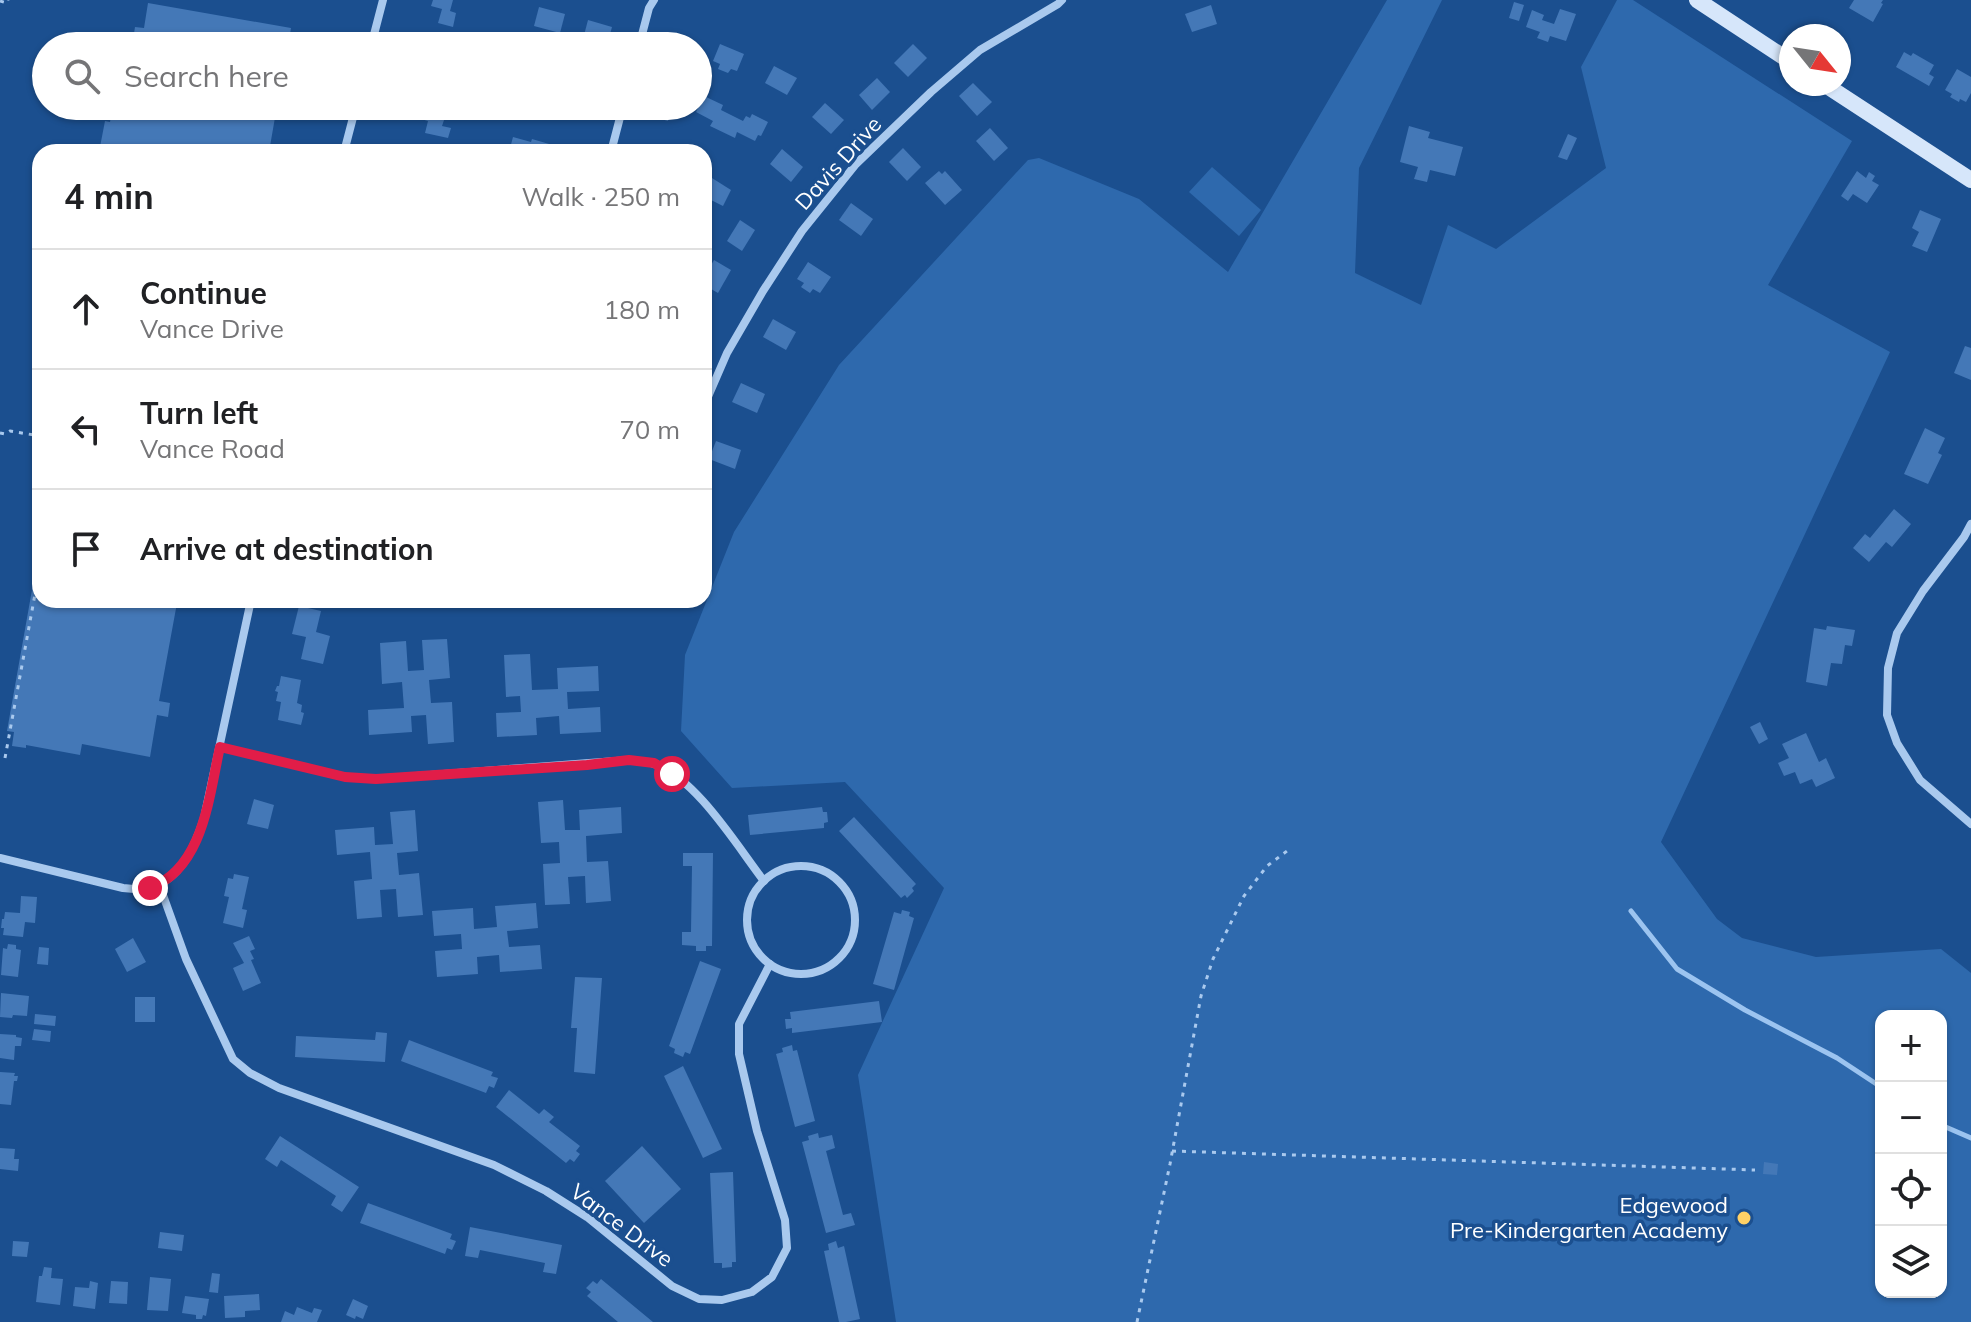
<!DOCTYPE html>
<html lang="en">
<head>
<meta charset="utf-8">
<style>
	:root { --surface:#fff; --page:#f6f6f6; --text:#202124; --muted:#757577; --line:#e0e0e0 }
	body { margin:0; font-family:Mulish,sans-serif; background:var(--page); color:var(--text) }
	.controls { position:absolute; right:24px; bottom:24px; display:grid; overflow:hidden; border-radius:16px; box-shadow:0 2px 6px #0004 }
	.controls button { width:72px; height:72px; display:grid; place-items:center; padding:0; border:0; border-bottom:2px solid var(--line); background:var(--surface); color:var(--text); font:40px sans-serif }
	.compass { position:absolute; left:1779px; top:24px; width:72px; height:72px; border-radius:50%; background:var(--surface); box-shadow:0 2px 6px #0004; rotate:120deg }
	.stop { position:absolute; width:24px; height:24px; margin:-18px; border:6px solid #e11d48; border-radius:50%; background:#fff }
	.stop.end { background:#e11d48; border-color:#fff; box-shadow:0 2px 8px #0008 }
	.list { margin:0; padding:0; list-style:none }
	h2 { display:flex; justify-content:space-between; align-items:center; height:104px; margin:0; padding:0 32px; font-size:34px }
	h2 small { font-size:26px; font-weight:400; color:var(--muted) }
	.list li { display:grid; grid-template-columns:52px 1fr auto; gap:24px; align-items:center; box-sizing:border-box; height:120px; padding:0 32px; border-top:2px solid var(--line) }
	.list b { display:block; font-size:30px; white-space:nowrap }
	.list p { margin:0; font-size:26px; white-space:nowrap; color:var(--muted) }
	.list em { font-size:26px; font-style:normal; color:var(--muted) }
	.icon { flex:none; width:44px; height:44px; fill:none; stroke:currentColor; stroke-width:2; stroke-linecap:round; stroke-linejoin:round }
	.map { position:relative; flex:none; width:1971px; height:1322px; overflow:hidden }
	.search { position:absolute; background:var(--surface); box-shadow:0 2px 6px #0004; left:32px; top:32px; width:680px; height:88px; display:flex; align-items:center; gap:20px; box-sizing:border-box; padding:0 28px; border-radius:44px; color:var(--muted); font-size:30px }
	.panel { position:absolute; background:var(--surface); box-shadow:0 2px 6px #0004; left:32px; top:144px; width:680px; height:464px; border-radius:24px }
	.map>svg:first-child { display:block }
</style>
</head>
<body>
<div class="map">
<svg width="1971" height="1322" viewBox="0 0 1971 1322">
	<rect width="100%" height="100%" fill="#1b4f8f"/>
	<g fill="#2e69ad" fill-rule="evenodd">
		<path d="M1387 0H1442L1359 168 1355 273 1421 305 1448 225 1496 249 1606 168 1581 67 1617 0H1633L1852 141 1768 285 1890 352 1661 842 1717 919 1742 938 1816 957 1941 949 1971 973V1322H896L858 1075 944 888 845 782 732 788 681 731 685 655 734 532 839 365 1028 160 1039 158 1139 199 1228 272ZM1881 1016H1941V1292H1881Z"/>
		<polygon points="1212,167 1261,210 1239,236 1189,192"/>
	</g>
	<g fill="none" stroke-linecap="round" stroke-linejoin="round">
		<g stroke="#9cc4f0" stroke-width="5">
			<polyline points="1631,911 1677,969 1745,1010 1837,1058 1881,1087"/>
			<polyline points="1941,1125 1971,1138"/>
		</g>
	</g>
	<g fill="#4478b7">
		<polygon points="433,0 453,0 450,11 456,13 453,27 438,23 442,9 431,6"/>
		<polygon points="1854,0 1883,0 1881,3 1883,4 1873,22 1849,8"/>
		<polygon points="1514,2 1524,5 1519,21 1509,18"/>
		<polygon points="148,3 291,28 288,46 132,46 135,27 144,28"/>
		<polygon points="1211,5 1217,24 1192,32 1185,14"/>
		<polygon points="539,7 565,14 560,33 534,26"/>
		<polygon points="1560,9 1576,14 1566,41 1550,36 1548,42 1537,38 1540,32 1526,27 1532,10 1544,15 1542,20 1554,24"/>
		<polygon points="588,20 612,27 607,45 583,39"/>
		<polygon points="424,33 443,38 441,46 421,46"/>
		<polygon points="720,44 744,54 737,71 731,69 728,73 718,69 720,64 713,61"/>
		<polygon points="913,44 927,58 908,77 894,63"/>
		<polygon points="1904,52 1911,56 1913,53 1934,65 1929,74 1934,77 1929,86 1896,67"/>
		<polygon points="774,66 797,78 787,95 765,83"/>
		<polygon points="1957,69 1971,77 1971,93 1966,102 1960,99 1959,102 1950,97 1952,94 1945,90"/>
		<polygon points="877,78 890,92 872,110 859,95"/>
		<polygon points="973,83 992,102 977,116 959,96"/>
		<polygon points="704,96 723,105 721,110 743,121 746,116 750,118 752,114 768,122 761,136 758,135 755,141 737,132 735,138 710,126 713,121 696,112"/>
		<polygon points="825,103 844,120 831,134 812,117"/>
		<polygon points="113,106 277,106 269,152 99,152 105,121 110,122"/>
		<polygon points="406,106 426,106 425,107 436,110 435,114 445,117 442,126 451,128 448,138 425,133 428,121 403,114"/>
		<polygon points="646,106 671,106 668,121 643,114"/>
		<polygon points="1409,126 1430,132 1428,138 1463,147 1455,176 1430,170 1427,182 1414,179 1418,167 1400,162"/>
		<polygon points="990,128 1008,148 994,161 976,141"/>
		<polygon points="1568,134 1577,138 1567,160 1558,157"/>
		<polygon points="513,137 531,142 532,139 556,146 556,148 565,152 509,152"/>
		<polygon points="903,148 921,167 907,181 889,162"/>
		<polygon points="782,149 803,167 791,182 770,164"/>
		<polygon points="939,171 942,174 945,171 962,190 945,205 925,183"/>
		<polygon points="1857,171 1866,178 1869,172 1875,176 1872,181 1879,185 1867,203 1853,194 1848,201 1841,196"/>
		<polygon points="704,173 731,190 723,206 705,197"/>
		<polygon points="851,203 873,219 861,236 839,220"/>
		<polygon points="1920,210 1941,219 1927,252 1912,246 1919,232 1912,228"/>
		<polygon points="740,220 755,230 742,251 727,241"/>
		<polygon points="714,260 731,270 718,293 704,285 704,277"/>
		<polygon points="808,262 831,277 820,293 813,289 810,293 801,287 804,283 797,279"/>
		<polygon points="773,319 796,332 786,350 763,337"/>
		<polygon points="1965,346 1971,348 1971,380 1954,373"/>
		<polygon points="741,383 765,394 757,413 732,402"/>
		<polygon points="1925,428 1945,438 1938,453 1942,455 1928,484 1904,474"/>
		<polygon points="716,441 741,450 735,469 709,459"/>
		<polygon points="1894,509 1911,524 1892,547 1886,542 1869,562 1853,548 1865,534 1870,538"/>
		<polygon points="38,556 40,556 40,600 183,600 183,604 177,603 159,701 170,703 168,717 157,715 150,757 82,744 80,755 26,745 26,748 12,746 14,732 7,731"/>
		<polygon points="299,606 321,611 316,632 330,636 323,664 301,659 306,637 292,634"/>
		<polygon points="1827,626 1855,630 1852,646 1845,645 1842,664 1831,663 1827,686 1806,682 1814,628 1826,630"/>
		<polygon points="447,639 450,678 429,680 431,703 452,702 454,742 428,744 426,715 411,716 412,732 369,735 368,710 404,708 402,682 382,684 380,643 406,641 408,671 424,670 422,640"/>
		<polygon points="530,654 532,690 558,689 557,668 598,666 599,691 567,692 568,709 600,707 601,732 560,734 559,716 536,718 537,735 497,737 496,713 521,712 520,696 506,697 504,655"/>
		<polygon points="281,676 301,680 297,703 302,705 301,712 304,713 301,725 278,720 281,702 276,701 278,692 275,691 277,686 279,686"/>
		<polygon points="1760,722 1768,739 1759,744 1750,727"/>
		<polygon points="1806,733 1819,762 1826,758 1835,778 1816,787 1812,779 1800,784 1795,772 1784,776 1778,763 1789,758 1782,744"/>
		<polygon points="254,799 274,805 268,829 247,824"/>
		<polygon points="563,800 565,830 580,830 579,810 621,807 622,833 586,836 587,862 608,861 611,901 586,903 585,876 568,877 570,904 545,905 543,864 560,863 559,842 541,843 538,802"/>
		<polygon points="822,807 823,812 827,812 828,822 824,823 824,828 750,835 748,815"/>
		<polygon points="415,810 418,851 397,853 399,875 419,873 423,915 398,917 396,889 380,890 382,917 357,919 354,881 372,879 370,852 337,855 335,830 374,827 375,845 393,844 390,812"/>
		<polygon points="854,817 916,884 912,888 914,891 907,898 905,895 901,898 839,831"/>
		<polygon points="683,853 713,853 712,946 706,946 706,951 696,951 696,946 682,945 682,932 691,932 692,866 683,866"/>
		<polygon points="234,874 249,877 242,909 247,910 243,928 223,923 229,897 224,896 228,878 233,879"/>
		<polygon points="21,896 37,897 35,923 25,922 23,937 3,935 4,928 1,928 2,919 4,919 5,912 20,913"/>
		<polygon points="536,903 538,928 507,931 509,947 540,945 542,969 500,972 499,955 477,957 478,974 437,977 435,951 462,949 461,934 434,936 432,911 473,908 474,929 497,927 495,906"/>
		<polygon points="902,910 910,912 909,916 914,918 894,990 873,984 894,912 901,914"/>
		<polygon points="249,936 255,949 250,951 254,959 251,960 261,983 243,991 233,968 244,963 233,943"/>
		<polygon points="133,938 146,962 127,972 115,949"/>
		<polygon points="8,944 16,945 16,949 21,950 18,977 1,975 3,948 7,949"/>
		<polygon points="39,947 49,948 48,965 37,964"/>
		<polygon points="700,961 721,969 690,1054 685,1052 683,1057 674,1053 675,1049 669,1046"/>
		<polygon points="575,977 602,978 595,1074 574,1072 577,1028 571,1028"/>
		<polygon points="1,993 29,996 27,1016 13,1015 12,1018 0,1017"/>
		<rect x="135" y="997" width="20" height="25"/>
		<polygon points="879,1001 882,1022 792,1033 792,1028 786,1029 785,1019 791,1019 790,1012"/>
		<polygon points="35,1014 56,1016 55,1026 34,1024"/>
		<polygon points="34,1029 51,1031 50,1042 32,1040"/>
		<polygon points="376,1032 387,1033 385,1062 295,1057 296,1036 375,1040"/>
		<polygon points="0,1034 16,1035 16,1037 22,1038 21,1046 15,1046 14,1060 0,1058"/>
		<polygon points="409,1040 493,1072 491,1076 498,1078 494,1088 489,1086 486,1093 401,1061"/>
		<polygon points="792,1045 793,1051 797,1050 815,1121 795,1127 776,1054 783,1052 782,1048"/>
		<polygon points="683,1066 722,1149 703,1158 664,1076"/>
		<polygon points="0,1072 15,1073 14,1076 18,1076 17,1081 14,1081 11,1105 0,1104"/>
		<polygon points="509,1090 539,1114 544,1109 554,1117 549,1122 580,1146 576,1151 580,1154 574,1162 570,1159 566,1163 496,1107"/>
		<polygon points="818,1133 819,1138 832,1135 835,1148 826,1151 843,1215 851,1213 855,1225 826,1233 802,1142 809,1140 808,1136"/>
		<polygon points="280,1136 359,1187 342,1212 331,1205 336,1196 281,1160 277,1167 265,1159"/>
		<polygon points="642,1146 681,1189 644,1223 605,1181"/>
		<polygon points="0,1148 15,1149 14,1159 19,1159 18,1171 0,1169"/>
		<polygon points="1764,1162 1778,1164 1777,1175 1763,1174"/>
		<polygon points="733,1172 736,1262 732,1262 732,1267 722,1268 722,1263 714,1263 710,1173"/>
		<polygon points="368,1203 452,1234 450,1239 456,1241 452,1250 447,1248 445,1254 360,1223"/>
		<polygon points="470,1227 562,1245 556,1274 543,1272 545,1263 480,1250 478,1258 465,1256"/>
		<polygon points="160,1232 184,1235 182,1251 158,1248"/>
		<polygon points="13,1241 29,1242 27,1257 12,1256"/>
		<polygon points="836,1241 838,1248 844,1246 860,1319 846,1322 839,1322 824,1251 829,1250 828,1244"/>
		<polygon points="44,1267 52,1268 51,1278 63,1279 60,1305 36,1302 39,1276 42,1276"/>
		<polygon points="212,1273 220,1274 218,1293 209,1292"/>
		<polygon points="150,1277 171,1279 168,1311 147,1310"/>
		<polygon points="601,1279 653,1322 618,1322 587,1296 591,1292 586,1288 593,1281 597,1284"/>
		<polygon points="90,1281 98,1283 95,1309 73,1306 75,1287 89,1288"/>
		<polygon points="111,1281 128,1282 127,1304 109,1303"/>
		<polygon points="259,1294 260,1310 245,1311 245,1317 225,1318 224,1296"/>
		<polygon points="185,1296 209,1299 206,1316 203,1315 202,1319 196,1319 196,1315 182,1313"/>
		<polygon points="353,1299 368,1306 363,1319 356,1316 355,1319 346,1315"/>
		<polygon points="297,1307 312,1313 314,1308 322,1310 317,1322 281,1322 285,1311 294,1315"/>
	</g>
	<g fill="none" stroke-linecap="round" stroke-linejoin="round">
		<g stroke="#a9c9ee" stroke-width="3" stroke-dasharray="4 6" stroke-linecap="butt">
			<polyline points="0,1 7,3 8,0"/>
			<polyline points="0,433 5,434 10,431 40,436"/>
			<polyline points="5,758 40,567"/>
			<polyline points="1172,1151 1755,1170"/>
			<polyline points="1137,1322 1170,1164 1201,996 1213,959 1244,896 1267,866 1291,848"/>
		</g>
		<g stroke="#a9c9ee" stroke-width="8">
			<polyline points="371,46 383,0"/>
			<polyline points="639,46 649,8 654,0"/>
			<polyline points="344,152 356,106"/>
			<polyline points="611,152 623,106"/>
			<polyline points="704,406 727,353 763,291 802,231 856,164 931,92 980,50 1058,4 1062,0"/>
			<polyline points="1971,524 1964,537 1923,591 1897,633 1888,668 1887,715 1897,743 1920,780 1971,824"/>
			<path d="M220 747 345 777 376 779 629 760C637 761 647 761 654 764 696 778 737 846 764 881"/>
			<path d="M0 858 123 888C132 889 141 890 149 888 181 880 195 846 204 818L251 600"/>
			<circle cx="801" cy="920" r="54"/>
			<polyline points="159,884 186,959 233,1059 250,1073 279,1088 494,1165 546,1191 587,1217 672,1286 699,1299 722,1300 752,1292 772,1277 787,1248 785,1220 757,1131 739,1054 739,1024 770,964"/>
		</g>
		<g stroke="#d6e6fa" stroke-width="16">
			<polyline points="1697,0 1791,62"/>
			<polyline points="1824,84 1971,180"/>
		</g>
	</g>
	<g fill="none" stroke-linecap="round" stroke-linejoin="round">
		<path stroke="#e11d48" stroke-width="10" d="M150 888C204 868 209 795 220 747L345 777 376 779 587 765 629 760 654 763 672 774"/>
	</g>
	<circle fill="#ffd166" stroke="#1b4f8f" stroke-width="3" cx="1744" cy="1218" r="8"/>
	<g text-anchor="middle" dominant-baseline="central" stroke-width="7" stroke-linejoin="round" paint-order="stroke">
		<g font-size="22" fill="#fff" stroke="#1b4f8f">
			<text transform="translate(838 163) rotate(-48)">Davis Drive</text>
			<text transform="translate(622 1225) rotate(37)">Vance Drive</text>
		</g>
		<g font-size="22" fill="#fff" stroke="#1b4f8f" text-anchor="end">
			<text x="1728" y="1205">Edgewood<tspan x="1728" dy="25">Pre-Kindergarten Academy</tspan></text>
		</g>
	</g>
</svg>
<div class="controls">
<button>+</button>
<button>−</button>
<button><svg class="icon" aria-label="locate" viewBox="0 0 24 24"><circle cx="12" cy="12" r="6"/><path d="M12 2v4M12 18v4M2 12h4M18 12h4"/></svg></button>
<button><svg class="icon" aria-label="layers" viewBox="0 0 24 24"><path d="M12 4l9 5-9 5-9-5zM3 14l9 5 9-5"/></svg></button>
</div>
<svg class="compass" viewBox="-18 -18 36 36"><path d="M0-13l5 13h-10z" fill="#e53935"/><path d="M0 13l5-13h-10z" fill="#757577"/></svg>
<div class="stop" style="left:672px;top:774px"></div>
<div class="stop end" style="left:150px;top:888px"></div>
<div class="search"><svg class="icon" aria-label="search" viewBox="0 0 24 24"><circle cx="10" cy="10" r="6"/><path d="M15 15l6 6"/></svg>Search here</div>
<section class="panel">
<h2>4 min<small>Walk · 250 m</small></h2>
<ul class="list">
<li><svg class="icon" aria-label="ahead" viewBox="0 0 24 24"><path d="M12 20V5M6 11l6-6 6 6"/></svg><div><b>Continue</b><p>Vance Drive</p></div><em>180 m</em></li>
<li><svg class="icon" aria-label="left" viewBox="0 0 24 24"><path d="M17 20v-9H6M10 6l-5 5 5 5"/></svg><div><b>Turn left</b><p>Vance Road</p></div><em>70 m</em></li>
<li><svg class="icon" aria-label="arrive" viewBox="0 0 24 24"><path d="M6 21V4h12l-3 4 3 4H6"/></svg><div><b>Arrive at destination</b></div></li>
</ul>
</section>
</div>
</body>
</html>
